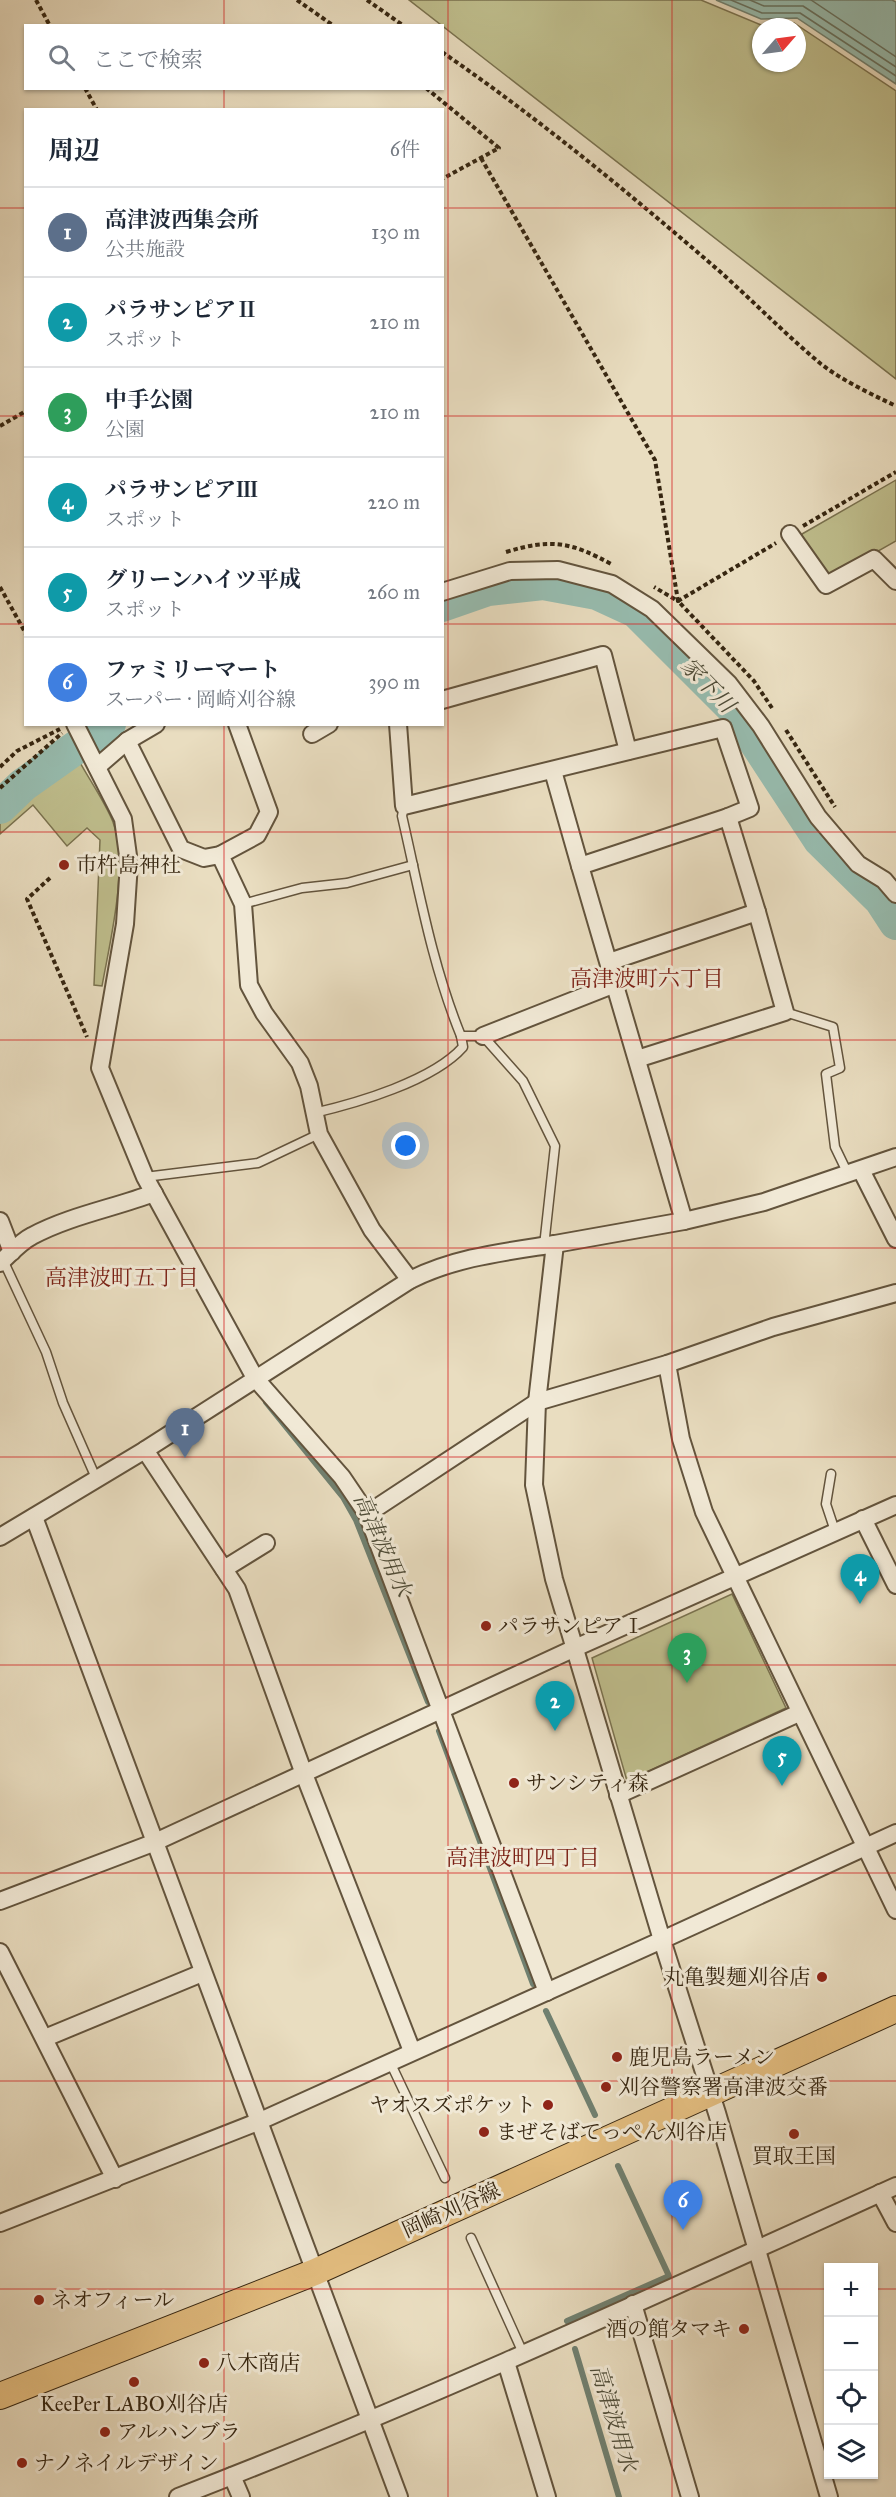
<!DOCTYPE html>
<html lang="ja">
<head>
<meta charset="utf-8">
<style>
	:root { --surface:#fff; --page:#f6f6f7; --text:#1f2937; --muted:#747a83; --line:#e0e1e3; --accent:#8f2418 }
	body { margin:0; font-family:"IM FELL Great Primer","Noto Serif JP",serif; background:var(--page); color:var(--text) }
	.controls { position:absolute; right:18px; bottom:18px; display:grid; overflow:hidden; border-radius:0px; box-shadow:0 2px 4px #0004 }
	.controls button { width:54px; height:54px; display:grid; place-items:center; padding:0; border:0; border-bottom:2px solid var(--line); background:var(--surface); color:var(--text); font:30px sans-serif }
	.compass { position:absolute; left:752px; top:18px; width:54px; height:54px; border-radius:50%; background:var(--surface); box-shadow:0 2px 4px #0004; rotate:62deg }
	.you { position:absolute; left:406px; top:1146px; width:21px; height:21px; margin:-15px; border:4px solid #fff; border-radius:50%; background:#1a73e8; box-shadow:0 0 0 9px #1a73e833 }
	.badge { display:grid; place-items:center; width:39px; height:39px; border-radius:50%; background:var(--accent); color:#fff; font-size:20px; font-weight:700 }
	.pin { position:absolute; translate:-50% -50px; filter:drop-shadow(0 2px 3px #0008) }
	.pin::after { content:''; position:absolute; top:32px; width:21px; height:18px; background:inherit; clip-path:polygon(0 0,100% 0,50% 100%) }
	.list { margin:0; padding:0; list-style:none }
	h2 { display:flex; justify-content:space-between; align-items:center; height:78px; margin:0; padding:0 24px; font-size:26px }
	h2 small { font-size:20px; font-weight:400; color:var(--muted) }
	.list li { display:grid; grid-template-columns:39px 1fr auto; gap:18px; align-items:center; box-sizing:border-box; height:90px; padding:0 24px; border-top:2px solid var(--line) }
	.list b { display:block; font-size:22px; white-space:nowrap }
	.list p { margin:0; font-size:20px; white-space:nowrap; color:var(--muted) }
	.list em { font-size:20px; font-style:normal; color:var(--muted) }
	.icon { flex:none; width:33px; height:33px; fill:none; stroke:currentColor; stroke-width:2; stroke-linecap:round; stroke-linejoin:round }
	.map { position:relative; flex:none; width:896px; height:2497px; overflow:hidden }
	.search { position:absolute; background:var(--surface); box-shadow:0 2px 4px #0004; left:24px; top:24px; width:420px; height:66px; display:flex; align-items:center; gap:15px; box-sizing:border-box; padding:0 21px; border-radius:0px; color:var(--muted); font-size:22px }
	.panel { position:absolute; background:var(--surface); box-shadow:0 2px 4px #0004; left:24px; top:108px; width:420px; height:618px; border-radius:0px }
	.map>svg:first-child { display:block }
</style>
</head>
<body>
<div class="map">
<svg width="896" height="2497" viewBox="0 0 896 2497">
	<rect width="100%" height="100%" fill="#e9ddc0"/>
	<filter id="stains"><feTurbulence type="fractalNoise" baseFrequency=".00333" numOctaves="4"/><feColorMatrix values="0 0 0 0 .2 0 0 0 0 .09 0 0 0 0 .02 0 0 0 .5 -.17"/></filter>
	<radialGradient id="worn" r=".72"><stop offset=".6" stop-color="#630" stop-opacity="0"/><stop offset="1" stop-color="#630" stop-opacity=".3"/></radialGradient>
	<g fill="#bfbe8d" stroke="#7a724f" stroke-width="1.5" fill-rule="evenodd">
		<path d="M409 0H701L761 25 794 23 896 91V379ZM761 27H797V63H761Z"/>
		<polygon points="896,480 896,541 829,579 804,549 802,534"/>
		<path d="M77 757C88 778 104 800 113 822 129 866 110 941 102 986L94 985 100 840 87 828 67 846 33 805 0 834V821Z"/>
		<polygon points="732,1594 786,1708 627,1781 592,1658"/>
	</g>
	<polygon fill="#97bcaf" stroke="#708070" stroke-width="1.5" points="716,0 892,0 896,2 896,84 797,18 761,19"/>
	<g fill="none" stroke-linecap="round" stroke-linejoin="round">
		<g stroke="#667160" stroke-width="1.5">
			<polyline points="731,0 762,13 800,13 896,76"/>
			<polyline points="750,0 764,6 803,6 896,67"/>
			<polyline points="811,0 896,57"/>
		</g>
		<g stroke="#708070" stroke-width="6">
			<polyline points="266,1402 343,1497 356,1520 428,1702"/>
			<polyline points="439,1731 533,1984"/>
			<polyline points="546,2011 595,2115"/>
			<polyline points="567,2321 669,2276 618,2166"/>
			<polyline points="575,2349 619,2497"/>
		</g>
		<g stroke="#97bcaf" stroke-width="34">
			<polyline points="442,605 488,589 543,583 597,593 636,611 734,709 820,840 881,900 896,923"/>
			<polyline points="0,807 23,785 109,724"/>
		</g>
		<defs>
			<g id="service">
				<path d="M404 806 402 816C419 890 432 965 461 1036"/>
				<polyline points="243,904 302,888 347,883 413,865"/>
				<polyline points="785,1012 833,1027 840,1068 826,1074 835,1147 848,1174"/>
				<path d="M314 1113C357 1103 433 1081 463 1047L461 1036H483L523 1081 555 1146 544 1246"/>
				<polyline points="145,1177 258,1163 319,1134"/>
				<polyline points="3,1260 46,1352 63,1403 96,1478"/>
				<polyline points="831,1474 826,1504 835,1531"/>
				<polyline points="390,2062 445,2178"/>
				<polyline points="471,2238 523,2353"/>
			</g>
			<g id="minor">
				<polyline points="790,534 826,585 874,559 896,581"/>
				<polyline points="442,592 510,571 558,570 612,584 652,609 729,684 761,726 818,817 858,864 884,880 896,894"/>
				<polyline points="442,700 603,655 628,751"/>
				<polyline points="75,724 123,819 129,863 125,924 100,1068 145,1177 255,1378 342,1477 367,1514"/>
				<polyline points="398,724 404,806 723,728 750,808 728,817 757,912"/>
				<polyline points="312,734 329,724"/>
				<polyline points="127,741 181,849 204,858 220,855 257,835 269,812 237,724"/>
				<polyline points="97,767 127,741 156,724"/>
				<polyline points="553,771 580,866"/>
				<polyline points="220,855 243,904 249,985 264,1013 300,1063 309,1086 319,1134 372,1230 410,1280"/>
				<polyline points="609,962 757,912 785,1012 637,1059"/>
				<polyline points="483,1036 615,984"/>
				<polyline points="861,1170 896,1239"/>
				<polyline points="0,1221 12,1252"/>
				<polyline points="684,1221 580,866 728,817"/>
				<polyline points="555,1244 684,1221 764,1202 896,1157"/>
				<path d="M0 1263C10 1254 20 1242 32 1236 69 1216 114 1208 154 1193"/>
				<polyline points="667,1364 681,1439 704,1512 896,1910"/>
				<polyline points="145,1450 237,1589 304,1774 412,2051"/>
				<path d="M34 1517C153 1844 278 2170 399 2497"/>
				<polyline points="863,1519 896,1585"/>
				<path d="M0 1537 145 1450 410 1280C456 1257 504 1252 555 1244L537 1402 534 1485 554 1579 662 1940 896 1833"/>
				<polyline points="224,1569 266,1543"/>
				<polyline points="618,1795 799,1713"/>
				<polyline points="0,1901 153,1843 575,1648 896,1505"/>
				<polyline points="0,1952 115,2179"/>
				<polyline points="547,1992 367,1514 537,1402 667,1364 773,1327 896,1293"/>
				<polyline points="45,2038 202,1973"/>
				<polyline points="880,2193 896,2223"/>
				<polyline points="0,2223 260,2121 662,1940 717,2113 829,2497"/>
				<polyline points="633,2304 690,2497"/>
				<polyline points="506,2362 547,2497"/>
				<polyline points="232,2476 241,2497"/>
				<path d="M178 2497C422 2403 658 2294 896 2186"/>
			</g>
			<polyline id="primary" points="0,2396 315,2272 896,2009"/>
		</defs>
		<use href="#service" stroke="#63543d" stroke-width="11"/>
		<use href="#minor" stroke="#63543d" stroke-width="20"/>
		<use href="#primary" stroke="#362611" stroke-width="28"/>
		<g stroke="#362611" stroke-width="4" stroke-dasharray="4.5 3" stroke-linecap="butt">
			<polyline points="36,0 50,26"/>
			<polyline points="297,0 334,26"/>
			<polyline points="367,0 404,26"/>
			<path d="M442 52C538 118 629 193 717 269 752 300 785 334 821 364 843 381 871 394 896 406"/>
			<polyline points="85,88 97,110"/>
			<polyline points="426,88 499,148 442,179"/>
			<polyline points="481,158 655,460 678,601 654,587"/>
			<polyline points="0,426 26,411"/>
			<polyline points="803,526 896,472"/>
			<path d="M506 552C552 538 571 542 613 565"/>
			<polyline points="0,587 26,634"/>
			<polyline points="772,708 754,681 678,601 776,543"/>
			<polyline points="786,730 835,807"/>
			<polyline points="0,767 17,751 60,729"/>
			<polyline points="0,788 62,733"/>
			<polyline points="50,878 27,899 87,1037"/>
		</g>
		<use href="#service" stroke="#f1e9d6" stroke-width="8"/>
		<use href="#minor" stroke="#f1e9d6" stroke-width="16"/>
		<use href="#primary" stroke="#e4be80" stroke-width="26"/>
	</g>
	<path fill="none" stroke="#d62828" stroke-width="1.5" stroke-opacity="0.55" d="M224 0V26M448 0V2497M672 0V2497M224 88V110M0 208H26M442 208H896M0 416H26M442 416H896M0 624H26M442 624H896M224 724V2497M0 832H896M0 1040H896M0 1248H896M0 1457H896M0 1665H896M0 1873H896M0 2081H896M0 2289H828M874 2289H896"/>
	<g fill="#8f2418" stroke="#f1e9d6" stroke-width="2">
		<circle cx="64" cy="865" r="6"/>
		<circle cx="486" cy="1626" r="6"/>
		<circle cx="514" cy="1783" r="6"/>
		<circle cx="822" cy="1977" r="6"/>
		<circle cx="617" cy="2057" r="6"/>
		<circle cx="606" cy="2087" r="6"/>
		<circle cx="548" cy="2105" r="6"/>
		<circle cx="484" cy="2132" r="6"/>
		<circle cx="794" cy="2134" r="6"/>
		<circle cx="39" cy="2300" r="6"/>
		<circle cx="744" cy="2329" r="6"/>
		<circle cx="204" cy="2363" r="6"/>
		<circle cx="134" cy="2382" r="6"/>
		<circle cx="105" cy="2432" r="6"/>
		<circle cx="22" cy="2463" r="6"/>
	</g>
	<g text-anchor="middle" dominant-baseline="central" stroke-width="6" stroke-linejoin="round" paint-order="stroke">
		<g font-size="21" fill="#362611" stroke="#f1e9d6" text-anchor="start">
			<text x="76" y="865">市杵島神社</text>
			<text x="498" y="1626">パラサンピアⅠ</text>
			<text x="526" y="1783">サンシティ森</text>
			<text x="810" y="1977" text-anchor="end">丸亀製麺刈谷店</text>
			<text x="629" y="2057">鹿児島ラーメン</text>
			<text x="618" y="2087">刈谷警察署高津波交番</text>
			<text x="536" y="2105" text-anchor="end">ヤオスズポケット</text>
			<text x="496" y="2132">まぜそばてっぺん刈谷店</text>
			<text x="794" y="2156" text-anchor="middle">買取王国</text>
			<text x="51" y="2300">ネオフィール</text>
			<text x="732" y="2329" text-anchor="end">酒の館タマキ</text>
			<text x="216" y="2363">八木商店</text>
			<text x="134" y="2404" text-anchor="middle">KeePer LABO刈谷店</text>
			<text x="117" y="2432">アルハンブラ</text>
			<text x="34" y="2463">ナノネイルデザイン</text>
		</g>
		<g font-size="21" fill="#362611" stroke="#f1e9d6">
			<text transform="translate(451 2210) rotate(-24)">岡崎刈谷線</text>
		</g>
		<g font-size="22" font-style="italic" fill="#4e4c38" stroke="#f1e9d6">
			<text transform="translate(708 685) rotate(46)">家下川</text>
			<text transform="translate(383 1545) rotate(66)">高津波用水</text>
			<text transform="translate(614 2418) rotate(73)">高津波用水</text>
		</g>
		<g font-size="22" fill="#7a1f14" stroke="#f1e9d6">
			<text x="647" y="978">高津波町六丁目</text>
			<text x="122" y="1277">高津波町五丁目</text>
			<text x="523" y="1857">高津波町四丁目</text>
		</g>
	</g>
	<rect width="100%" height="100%" filter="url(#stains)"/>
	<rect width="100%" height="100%" fill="url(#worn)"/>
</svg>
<div class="controls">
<button>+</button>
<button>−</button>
<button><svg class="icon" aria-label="locate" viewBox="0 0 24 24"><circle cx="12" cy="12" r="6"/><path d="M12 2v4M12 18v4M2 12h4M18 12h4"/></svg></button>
<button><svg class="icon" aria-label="layers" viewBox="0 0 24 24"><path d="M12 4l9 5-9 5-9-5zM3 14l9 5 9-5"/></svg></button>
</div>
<svg class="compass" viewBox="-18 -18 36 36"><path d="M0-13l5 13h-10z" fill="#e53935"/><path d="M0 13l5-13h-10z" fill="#747a83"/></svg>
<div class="you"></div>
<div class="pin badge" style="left:185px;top:1458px;background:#5c6f8a">1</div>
<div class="pin badge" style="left:555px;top:1731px;background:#0f9aa8">2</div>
<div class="pin badge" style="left:687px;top:1683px;background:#2e9e5b">3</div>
<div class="pin badge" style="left:860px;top:1604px;background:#0f9aa8">4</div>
<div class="pin badge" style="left:782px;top:1786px;background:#0f9aa8">5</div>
<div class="pin badge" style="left:683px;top:2230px;background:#3f7fe0">6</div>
<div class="search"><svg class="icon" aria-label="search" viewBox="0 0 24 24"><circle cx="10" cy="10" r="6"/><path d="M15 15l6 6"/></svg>ここで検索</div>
<section class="panel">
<h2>周辺<small>6件</small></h2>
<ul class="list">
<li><span class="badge" style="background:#5c6f8a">1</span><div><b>高津波西集会所</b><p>公共施設</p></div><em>130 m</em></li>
<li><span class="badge" style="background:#0f9aa8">2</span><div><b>パラサンピアⅡ</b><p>スポット</p></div><em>210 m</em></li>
<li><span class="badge" style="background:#2e9e5b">3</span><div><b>中手公園</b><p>公園</p></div><em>210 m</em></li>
<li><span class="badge" style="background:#0f9aa8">4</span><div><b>パラサンピアⅢ</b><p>スポット</p></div><em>220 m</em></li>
<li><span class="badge" style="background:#0f9aa8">5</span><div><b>グリーンハイツ平成</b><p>スポット</p></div><em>260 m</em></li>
<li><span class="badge" style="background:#3f7fe0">6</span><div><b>ファミリーマート</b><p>スーパー · 岡崎刈谷線</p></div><em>390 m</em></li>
</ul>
</section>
</div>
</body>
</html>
